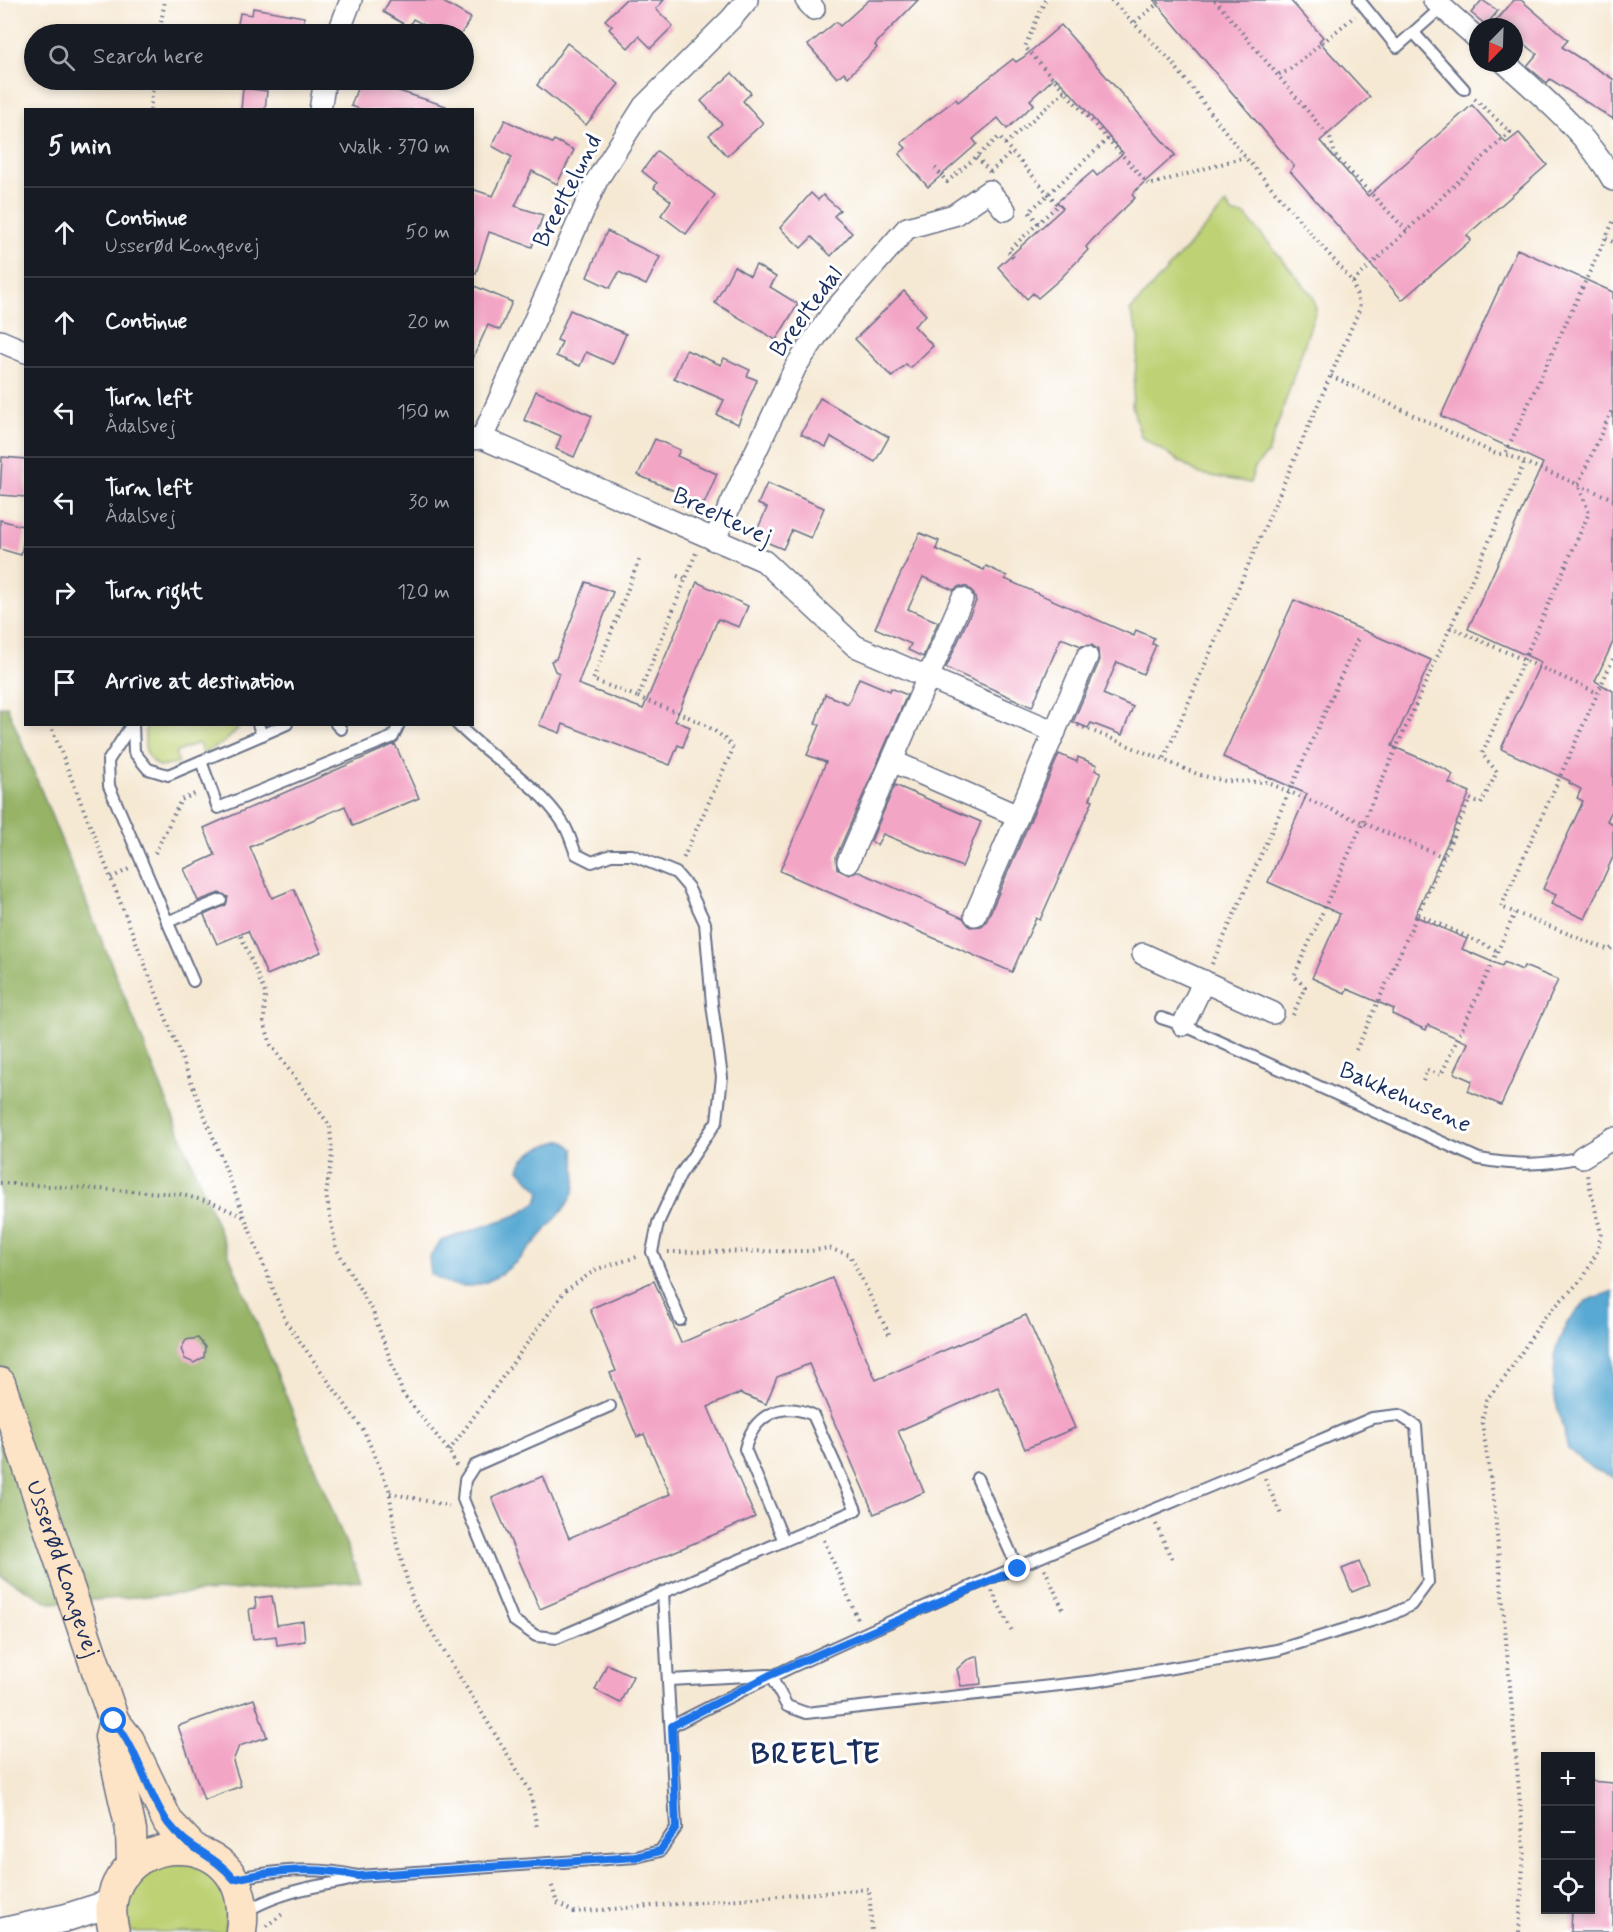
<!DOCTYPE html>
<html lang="en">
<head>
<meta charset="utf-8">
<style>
	:root { --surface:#171b24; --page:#242831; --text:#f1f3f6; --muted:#9ea1a6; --line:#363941 }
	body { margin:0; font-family:Mynerve,sans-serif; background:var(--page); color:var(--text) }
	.controls { position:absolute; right:18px; bottom:18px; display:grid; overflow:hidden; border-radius:0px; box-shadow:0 3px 9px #0003 }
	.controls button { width:54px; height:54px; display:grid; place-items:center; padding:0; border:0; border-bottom:2px solid var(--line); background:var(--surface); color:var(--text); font:30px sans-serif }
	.compass { position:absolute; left:1469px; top:18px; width:54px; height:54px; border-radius:50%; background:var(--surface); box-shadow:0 3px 9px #0003; rotate:203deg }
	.stop { position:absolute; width:18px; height:18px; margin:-14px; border:4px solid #1a73e8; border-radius:50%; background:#fff }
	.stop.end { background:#1a73e8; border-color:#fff; box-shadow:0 2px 6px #0008 }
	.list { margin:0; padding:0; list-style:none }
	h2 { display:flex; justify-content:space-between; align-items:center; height:78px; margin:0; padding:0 24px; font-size:26px }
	h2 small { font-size:20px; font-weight:400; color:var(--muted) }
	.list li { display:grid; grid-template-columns:39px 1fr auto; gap:18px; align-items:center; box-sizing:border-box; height:90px; padding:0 24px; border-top:2px solid var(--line) }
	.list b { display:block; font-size:22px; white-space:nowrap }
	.list p { margin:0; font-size:20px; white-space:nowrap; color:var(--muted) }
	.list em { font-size:20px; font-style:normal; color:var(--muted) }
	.icon { flex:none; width:33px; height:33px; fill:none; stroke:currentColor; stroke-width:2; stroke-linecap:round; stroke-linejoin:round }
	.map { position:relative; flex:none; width:1613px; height:1932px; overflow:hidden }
	.search { position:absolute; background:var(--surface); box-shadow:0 3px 9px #0003; left:24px; top:24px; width:450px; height:66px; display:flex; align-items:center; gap:15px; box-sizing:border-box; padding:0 21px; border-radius:33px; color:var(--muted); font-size:22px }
	.panel { position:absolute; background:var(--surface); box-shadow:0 3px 9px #0003; left:24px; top:108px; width:450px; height:618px; border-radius:0px }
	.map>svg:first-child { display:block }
</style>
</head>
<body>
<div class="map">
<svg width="1613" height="1932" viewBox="0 0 1613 1932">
	<rect width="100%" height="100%" fill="#fff"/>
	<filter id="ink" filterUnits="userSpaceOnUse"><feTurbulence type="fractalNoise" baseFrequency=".0167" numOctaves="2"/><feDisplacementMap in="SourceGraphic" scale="12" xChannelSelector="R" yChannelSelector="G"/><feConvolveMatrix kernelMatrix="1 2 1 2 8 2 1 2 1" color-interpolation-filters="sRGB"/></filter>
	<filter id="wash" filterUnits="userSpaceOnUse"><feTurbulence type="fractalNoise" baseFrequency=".008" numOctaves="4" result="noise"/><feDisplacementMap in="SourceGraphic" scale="24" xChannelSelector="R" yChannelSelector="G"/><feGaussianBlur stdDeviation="1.35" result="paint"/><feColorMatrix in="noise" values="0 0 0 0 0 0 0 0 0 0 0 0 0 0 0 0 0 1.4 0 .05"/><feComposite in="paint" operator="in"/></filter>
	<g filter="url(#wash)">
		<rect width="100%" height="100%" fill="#f6e9d4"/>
		<g fill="#bed175" stroke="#6c806a" stroke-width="1.5">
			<polygon points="1226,204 1233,214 1245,215 1313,296 1316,310 1268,453 1255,467 1250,483 1200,474 1141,437 1132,405 1139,336 1130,311"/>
			<path d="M146 725V724L240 725C230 740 220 746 203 753L198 743 175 753 179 763 161 767C142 757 144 743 146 725Z"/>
			<path d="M166 1863H191L212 1875 226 1896V1932H128C121 1894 132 1879 166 1863Z"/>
		</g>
		<polygon fill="#96b366" stroke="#587162" stroke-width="1.5" points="7,706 361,1581 50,1603 0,1575 0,707"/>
		<g fill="#58a9d3" stroke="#3a6c98" stroke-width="1.5">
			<path d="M563 1140 574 1149C574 1161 578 1179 574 1190 570 1204 554 1220 545 1231 516 1265 477 1308 431 1274L429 1258 441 1241 517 1215 537 1202 540 1192 519 1169C523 1152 547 1144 563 1140Z"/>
			<polygon points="1613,1291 1613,1477 1593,1469 1568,1449 1553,1390 1556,1348 1567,1323 1586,1301"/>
		</g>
		<g id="blocks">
			<g fill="#f3a5c6">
				<polygon points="390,0 440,0 471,18 461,34 441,34 413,19 409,27 383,12"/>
				<polygon points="625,0 664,0 656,9 673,26 651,48 639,36 628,48 609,29 612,26 605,20"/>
				<polygon points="869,0 918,0 881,38 875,45 877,48 848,77 844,72 837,78 808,45 836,22 840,26"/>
				<polygon points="1154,0 1290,0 1323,37 1319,41 1370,97 1320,141 1368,196 1472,105 1506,143 1519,133 1547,165 1467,235 1471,240 1402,300 1290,171 1294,166"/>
				<polygon points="1482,0 1498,11 1486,25 1471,13"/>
				<polygon points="1514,0 1521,0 1568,40 1562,47 1613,79 1613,119 1550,79 1547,83 1527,66 1537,54 1514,35 1514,27 1504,27 1496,21"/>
				<polygon points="253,8 304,17 302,34 236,34 240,13 252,15"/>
				<polygon points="1061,25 1175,155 1138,188 1132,195 1135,198 1092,240 1086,247 1088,250 1060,279 1038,298 1033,293 1027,299 998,267 1063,208 1057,202 1093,171 1097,176 1123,153 1070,92 1055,77 1030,100 1034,104 1007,129 998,118 973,139 977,144 928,187 899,154 906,148 901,143 923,124 956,99 958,102 1013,59 1016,62 1024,57"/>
				<polygon points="567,43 619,84 586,125 537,85"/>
				<polygon points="732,73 751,93 743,101 763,123 727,156 709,135 722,124 701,101"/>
				<polygon points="360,80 388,80 386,87 446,106 445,110 363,110 351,106"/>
				<polygon points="243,88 267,91 265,110 241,110"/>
				<polygon points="505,120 552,143 554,140 574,150 557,184 532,171 515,206 543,215 532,247 489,232 476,273 472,272 472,189 493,196 512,157 492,146"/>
				<polygon points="657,151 715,195 686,234 661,215 671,201 654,188 657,183 642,171"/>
				<polygon points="811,193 818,200 823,195 840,210 834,216 852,233 831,256 812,237 801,248 780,228"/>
				<polygon points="607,231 660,257 646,285 619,272 610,288 587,277"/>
				<polygon points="1517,249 1613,292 1613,642 1595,681 1613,691 1613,808 1607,821 1613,824 1613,857 1585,919 1551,904 1556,895 1543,889 1583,801 1577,798 1581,789 1569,783 1570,781 1501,749 1541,662 1468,629 1543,463 1441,416"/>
				<polygon points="756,265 776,277 770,287 798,304 776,340 715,303 734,266 750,276"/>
				<polygon points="472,285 512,302 500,330 488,325 472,360"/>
				<polygon points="904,291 926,315 914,326 933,346 910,368 906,364 892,377 855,339"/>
				<polygon points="570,310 626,334 613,364 586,352 580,366 556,356 562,342 557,340"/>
				<polygon points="686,350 721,365 724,358 750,370 747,376 757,380 738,424 717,415 724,400 674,378"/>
				<polygon points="536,391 592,416 574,457 556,449 561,436 524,420"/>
				<polygon points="820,398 889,437 875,462 831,437 826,447 801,434"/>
				<polygon points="655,439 680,450 677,456 717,474 704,504 700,502 696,511 673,501 677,492 638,475"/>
				<polygon points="2,457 26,459 26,497 0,495"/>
				<polygon points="767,483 824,508 811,538 792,530 783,549 754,537 767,508 758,504"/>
				<polygon points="0,520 26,527 21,555 0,549"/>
				<polygon points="920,533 939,541 936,549 984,570 986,566 1007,576 1005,579 1134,636 1136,630 1154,638 1152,644 1156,645 1143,674 1117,662 1103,694 1133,707 1122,735 1091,723 1088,728 1073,722 1099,662 1098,650 1092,645 1081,646 1061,638 1032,707 946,668 976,601 973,592 967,587 960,586 953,590 923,577 908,609 938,622 923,657 908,650 911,644 875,628"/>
				<polygon points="586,582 613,592 578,684 643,709 697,582 748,606 739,627 718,619 675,721 690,727 683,747 678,745 670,765 563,724 560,733 539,725 559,673 555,671 551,661 556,659"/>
				<polygon points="1294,600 1431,660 1392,746 1445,769 1453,775 1449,783 1470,792 1415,916 1467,939 1462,949 1502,966 1504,962 1522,970 1524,966 1558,980 1501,1105 1468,1091 1472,1081 1454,1073 1468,1043 1428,1025 1426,1030 1392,1014 1394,1009 1347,989 1345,993 1312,978 1340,914 1268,882 1307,794 1223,757"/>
				<polygon points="859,678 890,691 891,688 907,695 836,857 837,869 849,875 857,871 963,918 970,927 982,926 987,920 1059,754 1077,762 1078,757 1097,765 1095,770 1101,772 1090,799 1093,800 1040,920 1036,918 1012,972 780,871 826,762 807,755 820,725 815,724 825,694 848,704"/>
				<polygon points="395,744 419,798 353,826 345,806 250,847 272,898 294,889 321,952 267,975 248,931 217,944 204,915 226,905 228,897 219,893 198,901 184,869 215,855 204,828"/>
				<polygon points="895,785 981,822 962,867 883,834 877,845 871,841"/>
				<polygon points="832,1278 876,1380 1026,1315 1075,1428 1025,1449 998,1387 898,1431 924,1492 874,1514 809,1364 777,1377 766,1404 740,1393 708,1407 755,1517 540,1609 492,1498 543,1476 569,1538 670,1494 644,1434 637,1437 610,1373 616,1371 590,1309 654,1281 681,1343"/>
				<polygon points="198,1338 205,1347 204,1357 194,1363 185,1359 181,1349 186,1340"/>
				<polygon points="1359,1562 1369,1585 1352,1592 1342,1569"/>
				<polygon points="272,1596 277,1625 303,1621 305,1641 277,1645 276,1636 253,1639 249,1609 256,1608 255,1598"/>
				<polygon points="978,1656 981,1684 961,1686 957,1669 967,1660"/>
				<polygon points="607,1664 633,1676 620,1703 595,1690"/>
				<polygon points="254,1699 267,1737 239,1746 233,1761 241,1786 204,1800 178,1726"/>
				<polygon points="1590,1781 1613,1783 1613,1932 1571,1932 1572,1910 1590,1910"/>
			</g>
		</g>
	</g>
	<g filter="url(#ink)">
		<use href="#blocks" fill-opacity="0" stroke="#687087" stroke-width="1.5"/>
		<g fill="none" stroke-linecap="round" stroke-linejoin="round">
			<defs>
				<g id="service">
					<polyline points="1359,0 1397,47 1442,7"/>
					<polyline points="1415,34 1464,89"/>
					<polyline points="132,724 108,761 109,786 193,981"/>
					<polyline points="133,724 134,752 148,769 168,775 262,735 258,724"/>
					<polyline points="336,724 341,729"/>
					<path d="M457 724C491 759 536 782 563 823 569 832 572 844 576 854L592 862 611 855H632L676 873 688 887 705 923 712 1004 722 1077 717 1121 680 1175 658 1223 652 1252 680 1320"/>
					<polyline points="262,735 287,724"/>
					<polyline points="201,761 218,808 393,737 399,724"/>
					<polyline points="167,922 221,900"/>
					<path d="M1161 1018 1183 1025 1479 1159C1518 1166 1544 1165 1582 1157"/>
					<path d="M610 1406 474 1466 465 1480 463 1499 513 1620 536 1636 557 1638 856 1510 813 1415C781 1400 753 1416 745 1449L784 1541"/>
					<polyline points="977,1478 1018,1569"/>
					<polyline points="669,1680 767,1675"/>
					<path d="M672 1726C898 1609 1138 1519 1372 1418L1399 1415 1416 1426 1428 1582 1411 1605 1391 1615 1277 1650 1096 1681 806 1713 787 1706 770 1675"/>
					<path d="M234 1879C276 1870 316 1866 358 1876L636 1857 660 1851 676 1828 663 1592"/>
					<path d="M243 1913C268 1898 294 1890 323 1885 336 1882 347 1883 358 1876"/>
				</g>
				<g id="minor">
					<polyline points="806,0 814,9"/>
					<polyline points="1434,0 1478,39"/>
					<polyline points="338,34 351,0"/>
					<path d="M1505 63C1544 98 1587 134 1613 180"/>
					<polyline points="320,110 325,80"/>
					<polyline points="0,341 26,352"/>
					<polyline points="482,438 597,180 644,106 731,19 747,0"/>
					<polyline points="472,439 482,438 764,561 855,646 1055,732"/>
					<polyline points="714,540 796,366 833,312 907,228 954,215 989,191 1005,210"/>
					<polyline points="892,761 1018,816"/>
					<polyline points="848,862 962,599"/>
					<polyline points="975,915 1087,657"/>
					<polyline points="1143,954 1273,1013"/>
					<polyline points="1183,1025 1204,981"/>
					<polyline points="1582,1157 1613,1138"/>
				</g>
				<polyline id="tertiary" points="2,1932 65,1918 112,1903"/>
				<g id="secondary">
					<path id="s1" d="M0 1383 114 1721 129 1740 168 1822 194 1849"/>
					<polyline points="114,1721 110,1737 131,1830 132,1864"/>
					<path d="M114 1932C88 1830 258 1813 241 1932"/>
				</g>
			</defs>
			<use href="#service" stroke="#687087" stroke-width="14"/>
			<use href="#minor" stroke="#687087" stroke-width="24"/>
			<use href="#tertiary" stroke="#687087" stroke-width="30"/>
			<use href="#secondary" stroke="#687087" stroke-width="33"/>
			<g stroke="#687087" stroke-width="4" stroke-dasharray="1.5 4.5" stroke-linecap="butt">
				<polyline points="1045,0 1025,47 1149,185 1245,157"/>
				<polyline points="1111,0 1171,61 1245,157 1353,282 1360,308 1163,761"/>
				<polyline points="1215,0 1330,138 1336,157 1408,232"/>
				<polyline points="1135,22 1162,0"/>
				<polyline points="159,34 165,0"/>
				<polyline points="1279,74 1288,71 1355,16"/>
				<polyline points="150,110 154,80"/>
				<polyline points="1005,144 1065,91"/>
				<polyline points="977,157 990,172"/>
				<polyline points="935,168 947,182 999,137 1058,205 1008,251 1014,258"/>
				<polyline points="990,172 1012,152"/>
				<polyline points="1613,222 1505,454 1613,499"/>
				<polyline points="1038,223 1029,212 1108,139"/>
				<polyline points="1606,238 1613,242"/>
				<polyline points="1353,282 1510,132 1474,98"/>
				<polyline points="1331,376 1496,454 1505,454"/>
				<polyline points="639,560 593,680 638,697 696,553"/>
				<polyline points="677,576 686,579"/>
				<polyline points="1450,627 1598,693"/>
				<polyline points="1613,659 1501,907 1609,950 1613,947"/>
				<path d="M638 697C665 709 718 723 733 749L682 861"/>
				<polyline points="50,724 286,1322 364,1431 389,1489 396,1541 413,1601 530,1791 537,1828"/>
				<polyline points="1078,725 1200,775 1225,781 1266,782 1444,857"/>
				<polyline points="155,853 181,800 197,793"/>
				<polyline points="111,878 129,869"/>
				<polyline points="1418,914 1498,951"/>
				<polyline points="241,936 265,993 264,1022 271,1045 330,1126 332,1155 326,1195 336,1248 373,1312 403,1394 449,1451 457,1467"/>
				<polyline points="1212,964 1359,636"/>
				<polyline points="1293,1015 1305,987 1294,976 1525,461"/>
				<polyline points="1356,1050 1470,799 1481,804 1497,772 1482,754 1589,513 1578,484 1613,408"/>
				<polyline points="1423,1081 1427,1070 1441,1075 1515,913"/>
				<polyline points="0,1183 179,1194 213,1203 244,1217"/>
				<polyline points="668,1252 810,1251 828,1248 850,1255 889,1334"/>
				<polyline points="449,1451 565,1291 597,1269 637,1257"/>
				<polyline points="1265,1479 1282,1517"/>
				<polyline points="390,1493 449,1506"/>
				<polyline points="1156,1524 1173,1562"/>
				<polyline points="824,1540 859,1622"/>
				<polyline points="1045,1569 1063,1610"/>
				<polyline points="992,1591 1012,1631"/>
				<polyline points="552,1886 557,1903 574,1912 869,1889 872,1932"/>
				<polyline points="266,1926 284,1913"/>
				<polyline points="1519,1932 1524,1849 1494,1501 1482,1423 1486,1400 1506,1376 1544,1318 1584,1277 1598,1250 1601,1233 1587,1175"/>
			</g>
			<use href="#service" stroke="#fff" stroke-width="10"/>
			<use href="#minor" stroke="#fff" stroke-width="21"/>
			<use href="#tertiary" stroke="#fff" stroke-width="27"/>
			<use href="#secondary" stroke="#fee4c6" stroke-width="30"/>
		</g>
	</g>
	<g fill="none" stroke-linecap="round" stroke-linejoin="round" filter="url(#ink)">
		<path stroke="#1a73e8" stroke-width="8" d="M114 1721C139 1752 146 1791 168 1823 188 1850 214 1854 234 1879 276 1870 316 1866 358 1876L636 1857 660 1851 676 1828 672 1726 770 1675 1018 1569"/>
	</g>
	<g text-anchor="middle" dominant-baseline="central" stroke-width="6" stroke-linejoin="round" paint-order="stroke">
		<g font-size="24" fill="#1b2f5e" stroke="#fff">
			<text transform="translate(568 191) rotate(-63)">Breeltelund</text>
			<text transform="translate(807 312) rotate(-54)">Breeltedal</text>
			<text transform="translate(722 517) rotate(25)">Breeltevej</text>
			<text transform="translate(1405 1098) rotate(24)">Bakkehusene</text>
			<text stroke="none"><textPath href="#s1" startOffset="196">Usserød Kongevej</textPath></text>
		</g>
		<g font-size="30" font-weight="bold" letter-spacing="1.5" fill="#1b2f5e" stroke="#fff">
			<text x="816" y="1754">BREELTE</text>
		</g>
	</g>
</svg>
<div class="controls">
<button>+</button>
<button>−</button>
<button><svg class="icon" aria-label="locate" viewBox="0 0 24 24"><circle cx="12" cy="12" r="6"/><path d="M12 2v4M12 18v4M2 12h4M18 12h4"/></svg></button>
</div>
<svg class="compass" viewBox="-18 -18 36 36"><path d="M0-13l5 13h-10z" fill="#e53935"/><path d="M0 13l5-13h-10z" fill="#9ea1a6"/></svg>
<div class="stop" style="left:114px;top:1721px"></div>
<div class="stop end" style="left:1018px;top:1569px"></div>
<div class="search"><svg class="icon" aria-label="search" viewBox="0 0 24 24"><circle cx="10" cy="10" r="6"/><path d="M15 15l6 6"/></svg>Search here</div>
<section class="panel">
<h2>5 min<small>Walk · 370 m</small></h2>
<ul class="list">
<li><svg class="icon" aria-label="ahead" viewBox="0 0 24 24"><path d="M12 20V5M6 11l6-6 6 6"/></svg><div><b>Continue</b><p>Usserød Kongevej</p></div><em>50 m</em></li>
<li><svg class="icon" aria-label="ahead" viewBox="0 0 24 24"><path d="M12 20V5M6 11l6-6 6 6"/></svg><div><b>Continue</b></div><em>20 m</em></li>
<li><svg class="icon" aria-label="left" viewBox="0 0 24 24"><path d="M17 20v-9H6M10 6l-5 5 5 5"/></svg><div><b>Turn left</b><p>Ådalsvej</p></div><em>150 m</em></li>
<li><svg class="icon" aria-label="left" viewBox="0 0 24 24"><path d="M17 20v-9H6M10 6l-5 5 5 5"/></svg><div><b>Turn left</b><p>Ådalsvej</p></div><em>30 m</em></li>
<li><svg class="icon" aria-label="right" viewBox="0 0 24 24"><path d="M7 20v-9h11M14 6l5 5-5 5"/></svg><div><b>Turn right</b></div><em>120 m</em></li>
<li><svg class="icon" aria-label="arrive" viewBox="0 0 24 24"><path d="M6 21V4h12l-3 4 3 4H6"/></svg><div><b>Arrive at destination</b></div></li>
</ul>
</section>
</div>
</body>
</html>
